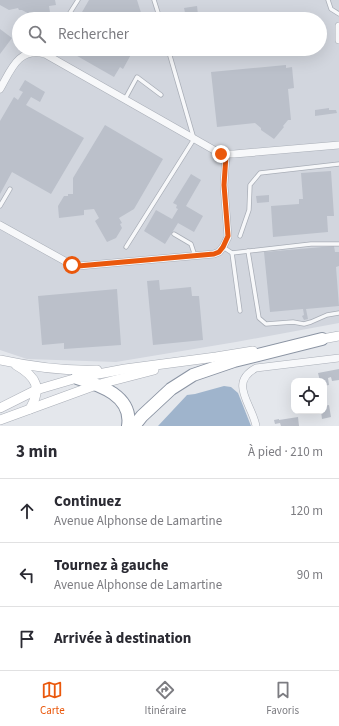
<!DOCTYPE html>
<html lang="fr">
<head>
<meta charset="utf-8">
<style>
	:root { --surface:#fff; --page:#f7f7f7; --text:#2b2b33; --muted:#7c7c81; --line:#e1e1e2; --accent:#ea580c }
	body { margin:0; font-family:"Source Sans 3",sans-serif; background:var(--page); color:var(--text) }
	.controls { position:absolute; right:12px; bottom:12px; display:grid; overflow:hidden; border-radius:8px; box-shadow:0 4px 16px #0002 }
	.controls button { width:36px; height:36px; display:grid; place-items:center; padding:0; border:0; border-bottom:1px solid var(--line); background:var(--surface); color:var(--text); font:20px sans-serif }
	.stop { position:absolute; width:12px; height:12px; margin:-9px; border:3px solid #ea580c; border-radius:50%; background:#fff }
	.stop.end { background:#ea580c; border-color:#fff; box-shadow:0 1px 4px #0008 }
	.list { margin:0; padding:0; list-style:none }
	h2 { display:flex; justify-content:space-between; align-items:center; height:52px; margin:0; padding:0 16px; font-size:17px }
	h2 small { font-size:13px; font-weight:400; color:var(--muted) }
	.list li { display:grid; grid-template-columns:26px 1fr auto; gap:12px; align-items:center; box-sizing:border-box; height:64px; padding:0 16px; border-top:1px solid var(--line) }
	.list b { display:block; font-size:15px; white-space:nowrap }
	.list p { margin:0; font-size:13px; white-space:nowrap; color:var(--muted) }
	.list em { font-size:13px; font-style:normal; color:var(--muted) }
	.icon { flex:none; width:22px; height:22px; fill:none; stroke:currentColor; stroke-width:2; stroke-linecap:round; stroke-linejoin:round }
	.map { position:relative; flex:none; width:339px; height:426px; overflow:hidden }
	.search { position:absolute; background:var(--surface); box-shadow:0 4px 16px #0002; left:12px; right:12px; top:12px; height:44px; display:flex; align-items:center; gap:10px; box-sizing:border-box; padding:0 14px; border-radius:22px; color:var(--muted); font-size:15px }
	.sheet { height:244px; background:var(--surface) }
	nav { display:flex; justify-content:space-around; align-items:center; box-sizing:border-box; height:56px; border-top:1px solid var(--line); background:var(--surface); font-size:11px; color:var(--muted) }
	nav a { display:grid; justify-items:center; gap:2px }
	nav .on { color:var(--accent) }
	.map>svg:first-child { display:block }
</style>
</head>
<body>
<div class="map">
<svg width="339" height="426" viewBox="0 0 339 426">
	<rect width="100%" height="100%" fill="#e4e7ec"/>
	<path fill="#d2d6de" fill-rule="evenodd" d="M0 0H339V323L236 342 116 362 27 359 0 350ZM19 19H320V49H19Z"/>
	<polygon fill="#9fb4cc" points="224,386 231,387 238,393 251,426 158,426 187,395 195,394"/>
	<g fill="#bbc0ca">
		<polygon points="0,0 55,0 56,5 49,6 51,19 38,19 22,10 19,10 18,8 9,10 0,5"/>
		<polygon points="89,0 137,0 143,19 78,19"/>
		<polygon points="197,6 198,15 186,17 184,8"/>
		<polygon points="0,29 12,38 0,54"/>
		<polygon points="65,49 134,49 123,69 120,67 114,77"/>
		<polygon points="286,65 286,68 292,67 294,88 288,89 291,120 288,120 283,126 284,127 274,139 261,130 261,128 255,123 217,127 211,72"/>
		<polygon points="25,80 45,92 40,102 31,97 26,105 84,138 51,194 12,172 0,194 0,121 14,97 18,100 23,92 19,90"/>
		<polygon points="329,108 329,110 336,110 337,113 315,116 315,110"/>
		<polygon points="105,125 163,159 134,209 119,218 122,223 120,224 122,228 116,238 107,242 95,221 99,218 94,209 84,210 84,215 59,218 58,206 64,196 68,196 68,194 73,194 73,178"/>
		<polygon points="331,171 334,216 327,216 328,232 273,237 271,206 299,204 299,199 303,199 301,173"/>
		<polygon points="191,174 201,180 186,206 203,216 194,232 178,223 165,244 144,231 156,210 172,219 178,209 176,208 177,205 173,203"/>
		<polygon points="269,195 269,202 257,203 256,196"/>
		<polygon points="334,246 335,252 339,252 339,266 336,267 339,306 306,309 308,319 304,320 302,316 304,315 303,309 270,312 264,252"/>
		<polygon points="159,280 160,290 191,287 192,296 199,296 203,340 153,345 147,281"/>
		<polygon points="117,289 121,345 64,349 64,343 42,345 38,296"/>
		<polygon points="339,369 339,380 332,381 331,377 328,378 329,385 324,386 324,381 320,381 318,373"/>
		<polygon points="329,405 331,417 322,419 321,411 324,411 324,406"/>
		<polygon points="298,417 299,426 281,426 280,423 275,424 274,420 279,419 279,420"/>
	</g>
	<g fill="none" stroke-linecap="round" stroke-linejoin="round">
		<defs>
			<g id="service">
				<polyline points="154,0 160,19"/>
				<polyline points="328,0 331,9 339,14"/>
				<polyline points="66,19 78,0"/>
				<polyline points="45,54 48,49"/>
				<polyline points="125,99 137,77 161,95"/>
				<polyline points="0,206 10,189"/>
				<polyline points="174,234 191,244 195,256"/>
				<polyline points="240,236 249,210 250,185 260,173 339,164"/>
				<polyline points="126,247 194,139 168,49"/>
				<polyline points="223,247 232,253 240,311"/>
				<polyline points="248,251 259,318 266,324 293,322 304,324 311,322 327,315 339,313"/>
				<polyline points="232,253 311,244 339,244"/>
			</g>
			<g id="minor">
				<polyline points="339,26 339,40"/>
				<path d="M0 89C11 70 18 47 45 54L221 154H234L339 145"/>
				<polyline points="0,225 72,265 78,266 214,254 219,252 223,247 228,237 224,185 226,155"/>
				<path d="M256 426C252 404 228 383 256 368L339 358"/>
			</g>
			<g id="secondary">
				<polyline points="317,340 339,336"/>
				<path d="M0 360C32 367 65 371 97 370"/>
				<path d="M16 365C37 377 42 388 30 409"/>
				<polyline points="0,408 36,390 77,378 125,369 216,357 253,351"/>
				<polyline points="0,420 96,385 154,370"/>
			</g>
			<g id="motorway">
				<path d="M77 378C100 385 133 396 128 426"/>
				<polyline points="134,426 142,416 171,389 193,375 234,361 322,339"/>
			</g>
		</defs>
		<use href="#service" stroke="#a9aeb7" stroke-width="5"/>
		<use href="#minor" stroke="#a9aeb7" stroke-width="8"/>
		<use href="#secondary" stroke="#a9aeb7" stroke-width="10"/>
		<use href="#motorway" stroke="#8b94a3" stroke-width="14"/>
		<use href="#service" stroke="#f7f8fa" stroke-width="3.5"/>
		<use href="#minor" stroke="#f7f8fa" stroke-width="7"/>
		<use href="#secondary" stroke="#fff" stroke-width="9"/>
		<use href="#motorway" stroke="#fff" stroke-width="12"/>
	</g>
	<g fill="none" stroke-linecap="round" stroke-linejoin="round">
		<polyline stroke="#ea580c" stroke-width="5" points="72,265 78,266 214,254 219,252 223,247 228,236 224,185 226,155 221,154"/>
	</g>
</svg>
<div class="controls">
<button><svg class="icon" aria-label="locate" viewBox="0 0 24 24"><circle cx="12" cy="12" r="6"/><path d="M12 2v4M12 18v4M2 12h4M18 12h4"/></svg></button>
</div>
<div class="stop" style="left:72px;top:265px"></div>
<div class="stop end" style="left:221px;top:154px"></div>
<div class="search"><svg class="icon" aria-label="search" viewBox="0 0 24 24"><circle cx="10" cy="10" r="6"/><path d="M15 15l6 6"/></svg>Rechercher</div>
</div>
<section class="sheet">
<h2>3 min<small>À pied · 210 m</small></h2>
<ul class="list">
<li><svg class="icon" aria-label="ahead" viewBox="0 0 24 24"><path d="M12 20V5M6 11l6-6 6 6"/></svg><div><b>Continuez</b><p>Avenue Alphonse de Lamartine</p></div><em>120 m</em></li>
<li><svg class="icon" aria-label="left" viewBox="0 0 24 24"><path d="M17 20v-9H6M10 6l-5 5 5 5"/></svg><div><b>Tournez à gauche</b><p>Avenue Alphonse de Lamartine</p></div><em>90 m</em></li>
<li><svg class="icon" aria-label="arrive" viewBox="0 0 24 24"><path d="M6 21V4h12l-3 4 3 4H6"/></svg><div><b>Arrivée à destination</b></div></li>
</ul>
</section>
<nav>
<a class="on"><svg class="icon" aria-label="map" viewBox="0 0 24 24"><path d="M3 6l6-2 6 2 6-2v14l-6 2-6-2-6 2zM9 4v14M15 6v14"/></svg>Carte</a>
<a><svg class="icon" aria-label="directions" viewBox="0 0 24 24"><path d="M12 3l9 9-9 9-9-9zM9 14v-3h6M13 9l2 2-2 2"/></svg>Itinéraire</a>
<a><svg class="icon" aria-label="saved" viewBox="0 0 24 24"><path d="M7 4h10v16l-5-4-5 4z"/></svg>Favoris</a>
</nav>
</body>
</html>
